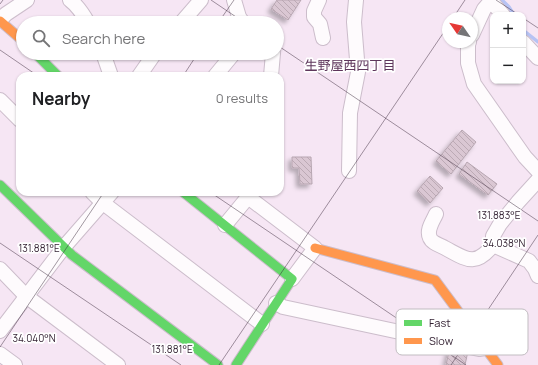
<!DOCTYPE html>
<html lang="en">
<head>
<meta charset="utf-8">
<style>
	:root { --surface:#fff; --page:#f6f6f6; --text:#202124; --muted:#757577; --line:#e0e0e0 }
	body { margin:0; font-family:Manrope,"Noto Sans JP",sans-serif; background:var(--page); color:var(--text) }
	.controls { position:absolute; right:12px; top:12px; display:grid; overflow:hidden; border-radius:8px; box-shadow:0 1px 3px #0004 }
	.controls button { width:36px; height:36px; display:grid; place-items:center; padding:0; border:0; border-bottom:1px solid var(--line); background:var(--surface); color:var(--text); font:20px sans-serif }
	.compass { position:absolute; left:442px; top:12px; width:36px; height:36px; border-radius:50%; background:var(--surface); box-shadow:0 1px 3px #0004; rotate:304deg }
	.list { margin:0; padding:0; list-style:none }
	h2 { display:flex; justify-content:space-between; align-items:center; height:52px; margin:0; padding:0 16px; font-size:17px }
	h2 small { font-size:13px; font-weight:400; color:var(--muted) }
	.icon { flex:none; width:22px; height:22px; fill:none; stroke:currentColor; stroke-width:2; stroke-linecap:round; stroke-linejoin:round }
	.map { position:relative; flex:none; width:538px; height:365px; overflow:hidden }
	.search { position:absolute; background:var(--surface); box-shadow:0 1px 3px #0004; left:16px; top:16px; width:268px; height:44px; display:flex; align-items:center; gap:10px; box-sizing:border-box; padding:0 14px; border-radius:22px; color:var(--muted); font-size:15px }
	.panel { position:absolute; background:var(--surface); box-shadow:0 1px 3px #0004; left:16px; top:72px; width:268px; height:124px; border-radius:12px }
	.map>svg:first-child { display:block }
</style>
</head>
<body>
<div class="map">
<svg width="538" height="365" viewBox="0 0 538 365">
	<defs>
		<pattern id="building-back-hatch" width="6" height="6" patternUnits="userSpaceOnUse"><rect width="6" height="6" fill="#dac7d3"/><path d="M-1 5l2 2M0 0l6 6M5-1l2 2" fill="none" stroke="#bcaab5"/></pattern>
		<filter id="shadow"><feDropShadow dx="-3.5" dy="3.5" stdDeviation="2" flood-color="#0004"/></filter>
	</defs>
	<rect width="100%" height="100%" fill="#f6e6f4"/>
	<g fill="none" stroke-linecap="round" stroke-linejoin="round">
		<g stroke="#b7c3f4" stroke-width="3.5">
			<polyline points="502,0 509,7 514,15"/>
			<polyline points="523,30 538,42"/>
		</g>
	</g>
	<g fill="url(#building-back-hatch)" stroke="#b7a6b1" filter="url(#shadow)">
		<polygon points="277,0 301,0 288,20 271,9"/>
		<polygon points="462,130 476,142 451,174 436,161"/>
		<polygon points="292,157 311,157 312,184 300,184 299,168 292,168"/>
		<polygon points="467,162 497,184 488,195 459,174"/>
		<polygon points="430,176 443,188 430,203 417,191"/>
		<polygon points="450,347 468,351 465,365 446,365"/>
	</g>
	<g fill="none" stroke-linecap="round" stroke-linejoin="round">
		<defs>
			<g id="street">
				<path d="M70 0C78 6 83 14 88 23"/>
				<polyline points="234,0 239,17 243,23"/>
				<polyline points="319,0 314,11 314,17 320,24 323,38"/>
				<polyline points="490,0 503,15"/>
				<polyline points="0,20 6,14 27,0"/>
				<polyline points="181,23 201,0"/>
				<polyline points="472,35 484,9 491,1"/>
				<polyline points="469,42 468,44 468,63 474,84 525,157 538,171"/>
				<polyline points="523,42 538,58"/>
				<polyline points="103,53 111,76"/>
				<polyline points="139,76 155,53"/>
				<polyline points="215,76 234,53"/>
				<polyline points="271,76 273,53"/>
				<polyline points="0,100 20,120"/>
				<polyline points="349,171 350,113 358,72 354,22 356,0"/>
				<polyline points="538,180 518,202 500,224 493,236 493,245 529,261 535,269 538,276"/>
				<polyline points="92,192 103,203 262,324"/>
				<polyline points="247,192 248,197 315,248 292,279"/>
				<path d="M436 214C433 221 426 230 430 238 432 243 440 245 445 248 466 259 475 268 493 245"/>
				<polyline points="225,225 248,197"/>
				<polyline points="0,269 26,296 118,365"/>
				<polyline points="276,303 283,307 479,349 485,348"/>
				<polyline points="0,331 64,247 112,192"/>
				<polyline points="0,354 15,365"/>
			</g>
			<g id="fast">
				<polyline points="35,53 58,76"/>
				<polyline points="0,185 72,255 218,365"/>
				<polyline points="183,192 292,279 236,365"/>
			</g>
			<g id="slow">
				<polyline points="0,21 23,41"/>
				<polyline points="315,248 435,280 498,365"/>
			</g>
		</defs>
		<use href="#street" stroke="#ccbdcb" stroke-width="16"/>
		<use href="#fast" stroke="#ccbdcb" stroke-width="11"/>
		<use href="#slow" stroke="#ccbdcb" stroke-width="11"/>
		<use href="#street" stroke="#fefbfd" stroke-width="14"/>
		<use href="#fast" stroke="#63d668" stroke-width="9"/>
		<use href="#slow" stroke="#ff974d" stroke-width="9"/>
	</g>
	<path fill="none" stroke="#311f30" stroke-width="1" stroke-opacity="0.45" d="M211 0 245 23M496 0 519 15M0 4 3 0M453 18 465 0M523 18 538 28M218 23 234 0M277 45 538 221M0 50 38 76M183 76 198 53M210 192 466 365M0 243 181 365M0 347 104 192M219 365 448 26M451 365 538 235"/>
	<g text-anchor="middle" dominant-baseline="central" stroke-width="3.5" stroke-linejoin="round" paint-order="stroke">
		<g font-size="13" fill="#5e365c" stroke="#fff">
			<text x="350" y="65">生野屋西四丁目</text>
		</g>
	</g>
	<rect x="396" y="309" width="132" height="46" rx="6" fill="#fff" stroke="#c1bcc1" stroke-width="1"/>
	<rect x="404" y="320" width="18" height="6" fill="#63d668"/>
	<rect x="404" y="338" width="18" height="6" fill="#ff974d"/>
	<g font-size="11" fill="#311f30">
		<text x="429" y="327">Fast</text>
		<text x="429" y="345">Slow</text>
	</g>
	<g font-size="10" text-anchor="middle" fill="#311f30" stroke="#fff" stroke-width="3.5" stroke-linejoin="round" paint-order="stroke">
		<text x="499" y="219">131.883°E</text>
		<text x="504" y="247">34.038°N</text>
		<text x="39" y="252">131.881°E</text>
		<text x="34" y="342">34.040°N</text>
		<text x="172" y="353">131.881°E</text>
	</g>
</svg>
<div class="controls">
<button>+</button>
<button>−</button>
</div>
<svg class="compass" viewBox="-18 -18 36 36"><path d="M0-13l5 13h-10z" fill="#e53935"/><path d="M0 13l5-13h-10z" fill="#757577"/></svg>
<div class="search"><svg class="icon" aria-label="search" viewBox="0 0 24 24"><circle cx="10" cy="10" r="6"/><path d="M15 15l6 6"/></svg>Search here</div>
<section class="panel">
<h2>Nearby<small>0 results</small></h2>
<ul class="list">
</ul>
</section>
</div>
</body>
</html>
